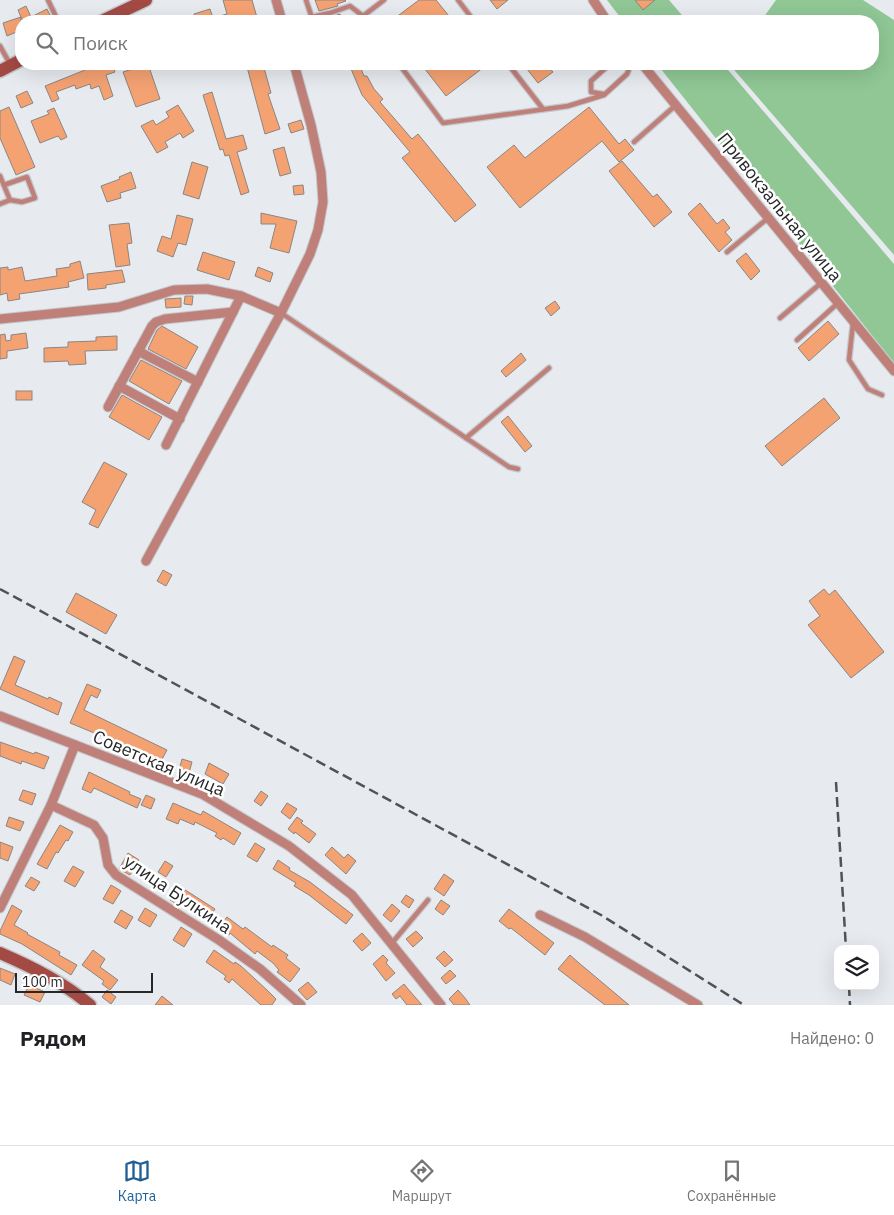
<!DOCTYPE html>
<html lang="ru">
<head>
<meta charset="utf-8">
<style>
	:root { --surface:#fff; --page:#f2f2f2; --text:#202124; --muted:#757577; --line:#e0e0e0; --accent:#1e6096 }
	body { margin:0; font-family:"IBM Plex Sans",sans-serif; background:var(--page); color:var(--text) }
	.controls { position:absolute; right:15px; bottom:15px; display:grid; overflow:hidden; border-radius:10px; box-shadow:0 5px 20px #0002 }
	.controls button { width:45px; height:45px; display:grid; place-items:center; padding:0; border:0; border-bottom:1px solid var(--line); background:var(--surface); color:var(--text); font:25px sans-serif }
	.scale { position:absolute; left:15px; bottom:12px; width:138px; box-sizing:border-box; padding-left:5px; border:2px solid #262729; border-top:0; font-size:14px; line-height:18px; white-space:nowrap; color:#262729; -webkit-text-stroke:4px #fff; paint-order:stroke }
	.list { margin:0; padding:0; list-style:none }
	h2 { display:flex; justify-content:space-between; align-items:center; height:65px; margin:0; padding:0 20px; font-size:21px }
	h2 small { font-size:16px; font-weight:400; color:var(--muted) }
	.icon { flex:none; width:28px; height:28px; fill:none; stroke:currentColor; stroke-width:2; stroke-linecap:round; stroke-linejoin:round }
	.map { position:relative; flex:none; width:894px; height:1005px; overflow:hidden }
	.search { position:absolute; background:var(--surface); box-shadow:0 5px 20px #0002; left:15px; right:15px; top:15px; height:55px; display:flex; align-items:center; gap:12px; box-sizing:border-box; padding:0 18px; border-radius:20px; color:var(--muted); font-size:19px }
	.sheet { height:140px; background:var(--surface) }
	nav { display:flex; justify-content:space-around; align-items:center; box-sizing:border-box; height:70px; border-top:1px solid var(--line); background:var(--surface); font-size:14px; color:var(--muted) }
	nav a { display:grid; justify-items:center; gap:2px }
	nav .on { color:var(--accent) }
	.map>svg:first-child { display:block }
</style>
</head>
<body>
<div class="map">
<svg width="894" height="1005" viewBox="0 0 894 1005">
	<rect width="100%" height="100%" fill="#e7ebf0"/>
	<g fill="#90c795">
		<polygon points="607,0 669,0 687,21 623,21"/>
		<polygon points="776,0 863,0 894,20 894,255 729,64 873,64 873,21 761,21"/>
		<polygon points="657,64 723,64 894,264 894,363"/>
	</g>
	<g fill="#f5a272" stroke="#8b8582">
		<polygon points="223,0 252,0 258,21 196,21 194,14 210,9 213,18 227,14"/>
		<polygon points="315,0 345,0 346,1 337,4 338,6 319,11"/>
		<polygon points="419,0 436,0 453,21 391,21"/>
		<polygon points="490,0 508,0 497,9"/>
		<polygon points="635,0 655,0 643,10"/>
		<polygon points="26,6 31,17 47,9 52,19 48,21 22,21 23,21 21,17 21,30 7,36 3,23 21,17 18,10"/>
		<polygon points="340,14 343,21 332,21 330,17"/>
		<polygon points="89,64 112,64 115,72 106,75 113,96 104,100 99,86 91,89 90,84 76,89 75,85 56,92 59,99 52,102 45,86 85,70 83,66"/>
		<polygon points="148,64 160,99 136,107 123,72"/>
		<polygon points="259,64 263,64 271,93 268,94 280,129 265,134 247,67"/>
		<polygon points="349,64 359,64 364,76 367,76 374,89 383,99 380,102 412,139 418,134 476,205 455,222 402,158 410,152 362,95"/>
		<polygon points="421,64 488,64 446,96"/>
		<polygon points="523,64 546,64 553,72 538,83"/>
		<polygon points="27,91 33,103 21,108 16,96"/>
		<polygon points="212,92 226,139 243,135 247,149 237,152 249,192 241,195 229,155 225,156 223,149 220,150 203,95"/>
		<polygon points="178,105 194,131 183,138 180,133 165,142 168,147 157,153 141,126 153,120 156,125 169,117 166,112"/>
		<polygon points="9,107 35,167 16,175 0,138 0,111"/>
		<polygon points="589,107 619,144 625,139 634,150 619,162 602,141 520,208 487,167 514,145 525,158"/>
		<polygon points="54,108 67,137 61,140 58,136 40,143 31,121 49,114 47,111"/>
		<polygon points="301,120 304,129 291,133 288,124"/>
		<polygon points="284,147 291,173 280,176 273,150"/>
		<polygon points="622,161 653,197 657,194 672,212 654,227 609,171"/>
		<polygon points="192,162 208,167 199,199 183,194"/>
		<polygon points="131,172 136,188 120,193 121,198 107,202 101,186 120,179 119,177"/>
		<polygon points="303,185 304,194 294,195 293,186"/>
		<polygon points="700,203 717,224 723,219 730,228 725,232 732,240 719,252 688,214"/>
		<polygon points="261,213 297,221 289,253 270,248 276,224 261,224"/>
		<polygon points="177,215 193,219 186,245 178,243 173,257 157,251 162,236 171,239"/>
		<polygon points="129,223 132,243 127,244 130,265 116,267 109,225"/>
		<polygon points="203,252 235,262 229,280 197,270"/>
		<polygon points="746,253 760,271 751,280 736,261"/>
		<polygon points="80,261 84,278 68,282 69,287 19,294 20,299 8,301 7,293 0,295 0,268 8,267 8,270 22,267 25,281 57,276 56,269 70,267 70,264"/>
		<polygon points="258,267 273,273 270,282 255,276"/>
		<polygon points="122,270 125,282 106,285 106,288 88,290 87,274"/>
		<polygon points="185,296 193,296 192,305 184,304"/>
		<polygon points="181,298 181,307 166,308 165,299"/>
		<polygon points="555,301 560,308 551,316 545,308"/>
		<polygon points="828,321 839,334 809,361 798,348"/>
		<polygon points="162,326 198,347 186,369 148,349 157,330"/>
		<polygon points="26,333 28,348 7,351 7,358 0,359 0,335 5,334 6,341 11,340 11,335"/>
		<polygon points="117,336 117,350 85,351 86,364 69,365 68,361 44,362 44,348 68,347 68,342 96,341 96,337"/>
		<polygon points="521,353 526,360 506,377 501,371"/>
		<polygon points="141,360 182,381 169,404 129,381"/>
		<rect x="16" y="391" width="16" height="9"/>
		<polygon points="122,395 162,417 149,440 109,417"/>
		<polygon points="824,398 840,418 782,466 765,446"/>
		<polygon points="508,416 532,446 525,452 501,422"/>
		<polygon points="104,462 127,474 98,528 89,524 96,510 82,502"/>
		<polygon points="163,570 172,575 166,586 157,581"/>
		<polygon points="824,589 829,595 835,590 884,652 851,678 808,625 820,616 809,601"/>
		<polygon points="76,593 117,615 106,634 66,612"/>
		<polygon points="14,656 25,661 15,685 48,699 49,697 62,703 58,715 0,689"/>
		<polygon points="87,684 101,690 97,698 91,695 84,710 167,750 160,763 104,737 70,723"/>
		<polygon points="0,742 34,754 35,752 49,757 44,769 22,761 21,764 0,756"/>
		<polygon points="182,759 192,762 189,773 179,770"/>
		<polygon points="209,763 229,774 223,784 205,774"/>
		<polygon points="89,772 130,792 129,794 141,799 137,808 94,788 91,793 82,789"/>
		<polygon points="23,790 36,794 32,805 19,800"/>
		<polygon points="261,791 268,796 261,806 254,801"/>
		<polygon points="146,795 155,799 151,809 141,805"/>
		<polygon points="173,803 201,815 203,811 241,833 234,845 223,838 221,840 215,836 217,833 195,822 194,825 180,819 178,824 166,819"/>
		<polygon points="287,803 297,809 290,819 281,812"/>
		<polygon points="9,817 24,822 20,831 6,826"/>
		<polygon points="297,817 303,821 301,823 316,834 309,843 295,832 294,834 288,829"/>
		<polygon points="60,825 73,832 68,841 66,840 58,853 56,852 47,869 37,864"/>
		<polygon points="0,842 13,847 8,861 0,858"/>
		<polygon points="255,843 265,849 257,862 247,856"/>
		<polygon points="332,847 344,858 348,854 356,861 346,874 325,855"/>
		<polygon points="128,853 139,860 130,875 119,869"/>
		<polygon points="278,860 290,868 289,870 310,882 353,915 346,924 309,895 294,886 296,883 273,869"/>
		<polygon points="165,861 173,866 166,877 158,872"/>
		<polygon points="73,866 84,872 75,887 64,881"/>
		<polygon points="444,874 454,881 444,896 434,889"/>
		<polygon points="31,877 40,882 34,891 25,886"/>
		<polygon points="111,885 121,891 113,904 103,899"/>
		<polygon points="179,886 215,909 207,922 194,914 197,909 183,901 180,906 170,900"/>
		<polygon points="406,895 414,900 409,908 401,902"/>
		<polygon points="441,900 450,906 443,915 435,909"/>
		<polygon points="392,904 400,911 391,922 383,915"/>
		<polygon points="12,905 22,911 14,925 28,933 27,934 60,952 59,955 77,965 71,975 22,944 0,934 0,931"/>
		<polygon points="145,908 157,915 150,927 138,920"/>
		<polygon points="509,909 554,943 545,955 511,928 509,929 499,921"/>
		<polygon points="121,910 133,917 126,929 114,922"/>
		<polygon points="227,917 243,929 245,927 272,947 273,945 288,955 286,958 300,969 290,982 277,972 279,970 273,963 257,951 255,954 230,933 229,935 218,927"/>
		<polygon points="181,927 192,934 184,947 173,940"/>
		<polygon points="416,931 423,938 413,947 406,939"/>
		<polygon points="362,933 371,943 362,951 353,941"/>
		<polygon points="93,950 105,959 100,967 118,980 110,990 102,984 104,981 82,965"/>
		<polygon points="214,950 234,964 235,962 241,966 268,991 276,999 272,1005 261,1005 232,979 229,983 224,979 226,976 206,962"/>
		<polygon points="444,951 453,960 445,967 436,958"/>
		<polygon points="383,955 388,960 386,963 395,973 386,981 373,964"/>
		<polygon points="570,955 579,963 629,1005 605,1005 558,969"/>
		<polygon points="0,968 15,974 11,985 0,980"/>
		<polygon points="450,970 456,976 446,984 441,978"/>
		<polygon points="308,982 317,992 307,1000 298,990"/>
		<polygon points="404,984 408,989 422,1005 407,1005 400,996 396,999 392,994"/>
		<polygon points="29,985 45,992 40,1002 24,995"/>
		<polygon points="107,990 116,997 111,1004 102,997"/>
		<polygon points="458,990 465,998 470,1005 454,1005 449,999"/>
		<polygon points="162,996 173,1005 155,1005"/>
	</g>
	<g fill="none" stroke-linecap="round" stroke-linejoin="round">
		<defs>
			<g id="lane">
				<polyline points="48,0 58,21"/>
				<polyline points="306,0 313,21"/>
				<polyline points="458,0 474,21"/>
				<polyline points="312,17 330,13 350,6 363,16"/>
				<polyline points="367,21 363,16 384,0"/>
				<polyline points="0,46 10,64"/>
				<polyline points="399,64 443,123 568,106 604,95 627,74 631,64"/>
				<polyline points="508,64 543,109"/>
				<polyline points="603,94 591,92 591,81 610,64"/>
				<polyline points="634,142 676,105"/>
				<polyline points="0,176 10,200 0,204"/>
				<polyline points="4,185 27,177 35,198 22,202 10,200"/>
				<polyline points="727,252 768,218"/>
				<polyline points="281,313 509,467 518,469"/>
				<polyline points="780,318 821,283"/>
				<polyline points="853,323 849,360 868,389 882,395"/>
				<polyline points="797,340 838,303"/>
				<polyline points="466,438 549,368"/>
				<polyline points="392,943 428,900"/>
			</g>
			<g id="street">
				<polyline points="276,0 282,21"/>
				<polyline points="593,0 607,21"/>
				<polyline points="642,64 894,371"/>
				<polyline points="0,319 119,307 174,290 207,289 241,296 281,313"/>
				<polyline points="138,351 198,382"/>
				<polyline points="119,386 180,419"/>
				<polyline points="108,407 152,326 156,322 165,319 233,312"/>
				<polyline points="166,445 241,296"/>
				<polyline points="146,561 281,313 310,254 318,230 323,202 321,172 311,125 294,64"/>
				<polyline points="0,716 202,794 289,846 352,895 441,1005"/>
				<polyline points="51,805 94,825 103,838 108,865 116,875 219,940 260,969 301,1005"/>
				<polyline points="0,908 51,805 75,745"/>
				<polyline points="540,915 585,937 698,1005"/>
			</g>
			<g id="secondary">
				<polyline points="102,21 146,0"/>
				<polyline points="0,71 21,60"/>
				<path d="M0 953C32 967 63 982 90 1005"/>
			</g>
		</defs>
		<use href="#lane" stroke="#c4c8cc" stroke-width="7"/>
		<use href="#street" stroke="#c4c8cc" stroke-width="11"/>
		<use href="#secondary" stroke="#c4c8cc" stroke-width="15"/>
		<use href="#lane" stroke="#c0807a" stroke-width="4.5"/>
		<use href="#street" stroke="#c0807a" stroke-width="9"/>
		<use href="#secondary" stroke="#a44a45" stroke-width="12"/>
		<g stroke="#505254" stroke-width="2.5" stroke-dasharray="10 5" stroke-linecap="butt">
			<polyline points="0,589 601,915 744,1005"/>
			<polyline points="836,782 846,949"/>
			<polyline points="849,986 850,1005"/>
		</g>
	</g>
	<g text-anchor="middle" dominant-baseline="central" stroke-width="5" stroke-linejoin="round" paint-order="stroke">
		<g font-size="18" fill="#262729" stroke="#fff">
			<text transform="translate(780 207) rotate(51)">Привокзальная улица</text>
			<text transform="translate(159 763) rotate(23)">Советская улица</text>
			<text transform="translate(178 894) rotate(34)">улица Булкина</text>
		</g>
	</g>
</svg>
<div class="controls">
<button><svg class="icon" aria-label="layers" viewBox="0 0 24 24"><path d="M12 4l9 5-9 5-9-5zM3 14l9 5 9-5"/></svg></button>
</div>
<div class="scale">100 m</div>
<div class="search"><svg class="icon" aria-label="search" viewBox="0 0 24 24"><circle cx="10" cy="10" r="6"/><path d="M15 15l6 6"/></svg>Поиск</div>
</div>
<section class="sheet">
<h2>Рядом<small>Найдено: 0</small></h2>
<ul class="list">
</ul>
</section>
<nav>
<a class="on"><svg class="icon" aria-label="map" viewBox="0 0 24 24"><path d="M3 6l6-2 6 2 6-2v14l-6 2-6-2-6 2zM9 4v14M15 6v14"/></svg>Карта</a>
<a><svg class="icon" aria-label="directions" viewBox="0 0 24 24"><path d="M12 3l9 9-9 9-9-9zM9 14v-3h6M13 9l2 2-2 2"/></svg>Маршрут</a>
<a><svg class="icon" aria-label="saved" viewBox="0 0 24 24"><path d="M7 4h10v16l-5-4-5 4z"/></svg>Сохранённые</a>
</nav>
</body>
</html>
